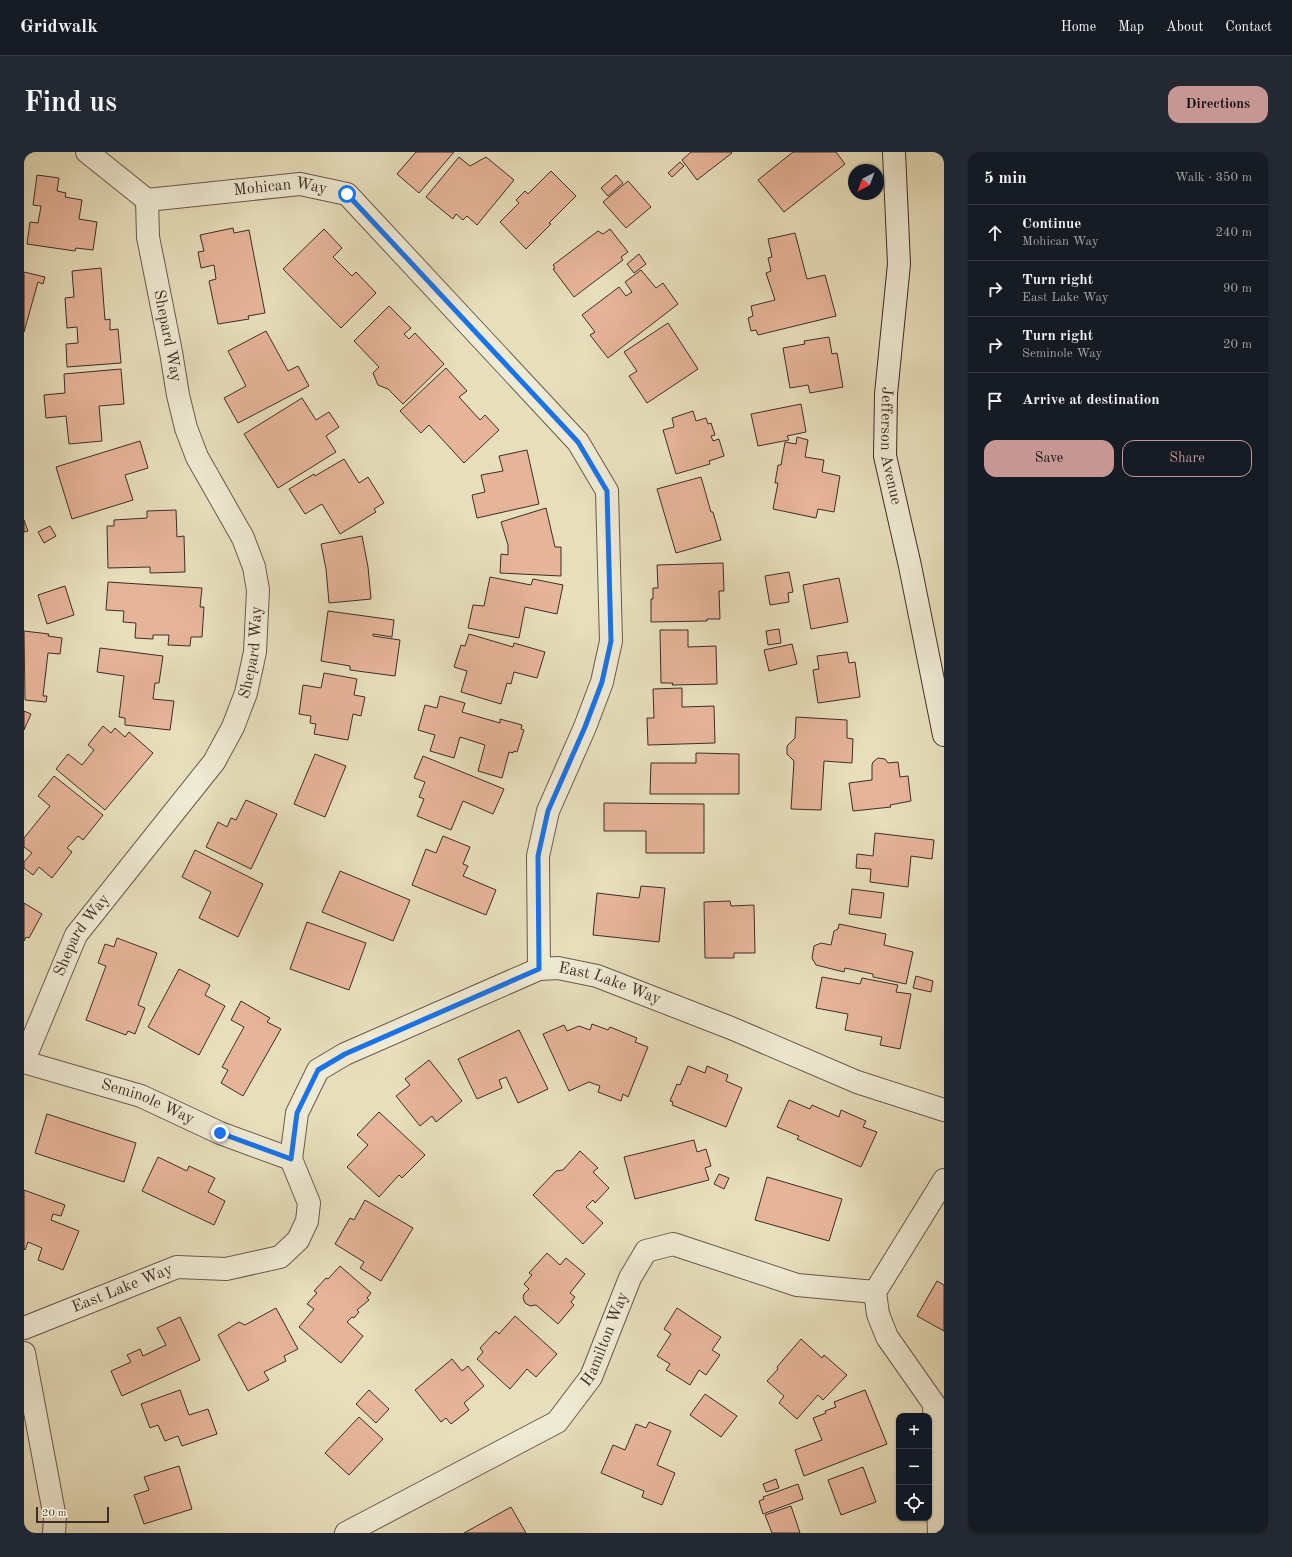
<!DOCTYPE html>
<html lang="en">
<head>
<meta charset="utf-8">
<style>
	:root { --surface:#171b24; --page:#242831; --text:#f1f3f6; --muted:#9ea1a6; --line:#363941; --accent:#c59692 }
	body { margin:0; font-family:"Old Standard TT",serif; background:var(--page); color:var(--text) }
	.controls { position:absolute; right:12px; bottom:12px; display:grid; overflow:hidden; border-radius:8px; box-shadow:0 1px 3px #0004 }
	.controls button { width:36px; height:36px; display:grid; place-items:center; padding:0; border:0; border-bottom:1px solid var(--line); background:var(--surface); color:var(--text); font:20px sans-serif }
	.compass { position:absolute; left:824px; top:12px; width:36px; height:36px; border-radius:50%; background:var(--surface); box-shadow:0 1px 3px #0004; rotate:222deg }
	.scale { position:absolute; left:12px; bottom:10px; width:73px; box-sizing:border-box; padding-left:4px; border:2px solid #3e2d26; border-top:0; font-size:11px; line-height:14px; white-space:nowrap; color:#3e2d26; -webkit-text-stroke:3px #efead3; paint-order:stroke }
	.stop { position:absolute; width:12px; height:12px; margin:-9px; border:3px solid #1a73e8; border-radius:50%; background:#fff }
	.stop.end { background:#1a73e8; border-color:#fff; box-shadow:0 1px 4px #0008 }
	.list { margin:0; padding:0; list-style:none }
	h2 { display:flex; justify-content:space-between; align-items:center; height:52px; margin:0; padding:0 16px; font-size:17px }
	h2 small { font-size:13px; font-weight:400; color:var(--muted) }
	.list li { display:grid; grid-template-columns:26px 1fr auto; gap:12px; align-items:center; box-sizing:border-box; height:56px; padding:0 16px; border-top:1px solid var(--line) }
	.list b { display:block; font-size:15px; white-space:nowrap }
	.list p { margin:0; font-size:13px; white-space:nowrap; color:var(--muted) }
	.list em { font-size:13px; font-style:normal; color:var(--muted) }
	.actions { display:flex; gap:8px; padding:12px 16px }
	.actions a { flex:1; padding:9px 0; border:1px solid var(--accent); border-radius:12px; text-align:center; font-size:14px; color:var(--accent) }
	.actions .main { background:var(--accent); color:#111 }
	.icon { flex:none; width:22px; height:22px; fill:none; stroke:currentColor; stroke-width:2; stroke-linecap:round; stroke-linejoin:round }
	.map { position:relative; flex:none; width:920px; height:1381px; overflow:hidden; border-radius:12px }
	header { display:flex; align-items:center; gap:24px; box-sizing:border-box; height:56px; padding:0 20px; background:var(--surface); border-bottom:1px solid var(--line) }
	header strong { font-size:19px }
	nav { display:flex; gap:22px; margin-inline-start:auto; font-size:14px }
	.intro { display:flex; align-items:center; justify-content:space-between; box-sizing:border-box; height:96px; padding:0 24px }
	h1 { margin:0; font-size:28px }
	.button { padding:10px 18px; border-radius:12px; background:var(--accent); color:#111; font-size:14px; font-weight:700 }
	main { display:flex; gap:24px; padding:0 24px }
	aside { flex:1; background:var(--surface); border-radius:12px; box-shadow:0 1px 3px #0004 }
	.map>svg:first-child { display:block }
</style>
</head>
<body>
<header>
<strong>Gridwalk</strong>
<nav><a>Home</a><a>Map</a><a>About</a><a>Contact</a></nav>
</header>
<div class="intro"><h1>Find us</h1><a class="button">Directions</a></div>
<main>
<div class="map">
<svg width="920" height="1381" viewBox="0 0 920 1381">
	<rect width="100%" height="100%" fill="#e7debb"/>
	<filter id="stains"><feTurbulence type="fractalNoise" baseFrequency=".005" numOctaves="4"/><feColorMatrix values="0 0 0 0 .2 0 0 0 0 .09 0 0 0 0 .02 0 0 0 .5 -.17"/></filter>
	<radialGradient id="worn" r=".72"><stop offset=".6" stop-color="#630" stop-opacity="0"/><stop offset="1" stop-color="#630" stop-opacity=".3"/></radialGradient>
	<g fill="#e6b499" stroke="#3e2d26">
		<polygon points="392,0 430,0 395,41 373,22"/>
		<polygon points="667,0 707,0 708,1 673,28 658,8"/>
		<polygon points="769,0 812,0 821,12 760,60 734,28"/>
		<polygon points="435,5 446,14 462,5 490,28 453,73 443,64 439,68 432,62 429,67 402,45"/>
		<polygon points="656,10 660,14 648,25 644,21"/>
		<polygon points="527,19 552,44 525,71 527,72 502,97 476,70 495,51 492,48 501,39 504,42"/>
		<polygon points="13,23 35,26 33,39 42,41 41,45 58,48 55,67 73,70 69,98 52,96 51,99 3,92 6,70 14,71 17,54 9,53"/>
		<polygon points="592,23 599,31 584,44 577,36"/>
		<polygon points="604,29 627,55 602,76 579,50"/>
		<polygon points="209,76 210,81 225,78 241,161 224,164 225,167 194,172 185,129 192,127 190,113 177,116 174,100 180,99 176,83"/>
		<polygon points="300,77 318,96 309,105 328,124 332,120 352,141 317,176 259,117"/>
		<polygon points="586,77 604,100 597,105 599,108 550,145 529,117 531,116 529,113 574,79 579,82"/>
		<polygon points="771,81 783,127 801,123 812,164 734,183 732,178 727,179 724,166 729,164 727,154 751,148 742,121 747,119 744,106 748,105 744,87"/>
		<polygon points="615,102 622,112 610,121 603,112"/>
		<polygon points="77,116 81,168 86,167 86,178 94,177 97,211 43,215 42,192 54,191 53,175 43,176 41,146 50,145 48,119"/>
		<polygon points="617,118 632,136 639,131 654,152 584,206 566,183 571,180 558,163 595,135 602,144 608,140 601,130"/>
		<polygon points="0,120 21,125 19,132 14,130 0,180"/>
		<polygon points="365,154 387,176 380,182 385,187 391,181 420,212 379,252 364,237 354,233 349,221 355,215 330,189"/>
		<polygon points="644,171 674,217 623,251 605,224 613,219 600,200"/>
		<polygon points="242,179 264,219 274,214 285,234 214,271 200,246 222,234 204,199"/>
		<polygon points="805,185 808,202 813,201 819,235 786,241 784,233 766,236 759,196 781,192 780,189"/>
		<polygon points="422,216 443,239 435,245 456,268 461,263 475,278 440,311 405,273 397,281 376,259"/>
		<polygon points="97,217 100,252 75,254 78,289 45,292 42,264 22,266 20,243 41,241 40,222"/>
		<polygon points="278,246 292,268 305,260 315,275 302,284 312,300 254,336 220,282"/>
		<polygon points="777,252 782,280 763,284 765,288 734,294 727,262"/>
		<polygon points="669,259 672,269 682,266 684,272 687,271 691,283 687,284 689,289 695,287 700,304 685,309 686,312 652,322 639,278 650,275 648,266"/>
		<polygon points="773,285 784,288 781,305 800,308 798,320 816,324 810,360 794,357 792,366 749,357 754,331 751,331 754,313 757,313 761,290 772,292"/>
		<polygon points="116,289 124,316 101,323 109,348 48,367 32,315"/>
		<polygon points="503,298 515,352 453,366 448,343 461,340 457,323 479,319 475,304"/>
		<polygon points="320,307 335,331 344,325 360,351 350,357 352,360 316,382 298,352 281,362 265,337 290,322 291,324"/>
		<polygon points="677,325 687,360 689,360 697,388 652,401 633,337"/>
		<polygon points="522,356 531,395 537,395 537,424 476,421 477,402 484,403 484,393 477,370"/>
		<polygon points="152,358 153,385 160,384 161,420 126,421 126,415 84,416 83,374 90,374 90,368 123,366 123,359"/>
		<polygon points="0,368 4,379 0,380"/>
		<polygon points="26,374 32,384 20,391 14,380"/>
		<polygon points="338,384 344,415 347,447 305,451 302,417 297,392"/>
		<polygon points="699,411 700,439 695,439 696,467 683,467 683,469 627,470 627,447 629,447 629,436 634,436 633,413"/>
		<polygon points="765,420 769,440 764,441 765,450 746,453 741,424"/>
		<polygon points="466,425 507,433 509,427 539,433 533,462 501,455 495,486 444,476 449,453 460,454"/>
		<polygon points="815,426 824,470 787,477 779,433"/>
		<polygon points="84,430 178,436 176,455 180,455 178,485 167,485 166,494 144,493 145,483 129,483 129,487 111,486 112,471 99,470 100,459 82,458"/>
		<polygon points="41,434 50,463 23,472 14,443"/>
		<polygon points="304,459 370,468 368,485 349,482 349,484 376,488 371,524 326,518 326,514 297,509"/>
		<polygon points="755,477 757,491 744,493 742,479"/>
		<polygon points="636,478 664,478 664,495 692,494 693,532 648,533 649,531 637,531"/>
		<polygon points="0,479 25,482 24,484 38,486 36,502 24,501 19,544 23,544 22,550 1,548"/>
		<polygon points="445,482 489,495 490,491 521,500 513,526 490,520 487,532 483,531 477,552 437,540 443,519 430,515 437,493 441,494"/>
		<polygon points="768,492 773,512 745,519 740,498"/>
		<polygon points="76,496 139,504 135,531 131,531 129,547 150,549 146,578 101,573 101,566 95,565 100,524 73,520"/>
		<polygon points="823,500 825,511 831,510 836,545 794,551 789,518 795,517 793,504"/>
		<polygon points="300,521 333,527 330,543 341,545 337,564 329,562 324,588 290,582 292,572 286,571 287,564 275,562 279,533 297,536"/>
		<polygon points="658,536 658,555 690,554 691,591 624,593 623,566 630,566 629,537"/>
		<polygon points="416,544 441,551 438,560 476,571 476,567 498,573 497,577 500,578 493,600 490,599 489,601 485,600 478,626 454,619 461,593 436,585 430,606 406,599 411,583 394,578 401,553 413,556"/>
		<polygon points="0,559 7,562 0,578"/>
		<polygon points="772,565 823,568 823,586 829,587 828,611 800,609 797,658 767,657 770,609 763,602 763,594 771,586"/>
		<polygon points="79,574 87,581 91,576 101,585 105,580 129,601 81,658 32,617 44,602 58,613 70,598 64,593"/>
		<polygon points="672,601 715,602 715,642 626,642 627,611 672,611"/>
		<polygon points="291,602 322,614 301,665 270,652"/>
		<polygon points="399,604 480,637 469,662 439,649 427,678 393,664 400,647 395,645 401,630 390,626"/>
		<polygon points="854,606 861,607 864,611 874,610 876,625 884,624 887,649 866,653 867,655 829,659 825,631 848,628 848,613 849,610"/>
		<polygon points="30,624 79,663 59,688 54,684 43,696 48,700 28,726 15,715 9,723 0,716 0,710 8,701 0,695 0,686 26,654 14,644"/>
		<polygon points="222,648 253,662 227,717 182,695 194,670 203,675 207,666 212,668"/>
		<polygon points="580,651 680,652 680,701 622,701 622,679 580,679"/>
		<polygon points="851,681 910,688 908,707 887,704 884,735 846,730 847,717 832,716 833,702 849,704"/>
		<polygon points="419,684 446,695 439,712 444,714 439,724 472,738 462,763 388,733 402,697 412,701"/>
		<polygon points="171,698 239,732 214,785 175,766 187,740 158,725"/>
		<polygon points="316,719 386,748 369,789 298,760"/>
		<polygon points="617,734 641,736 635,790 569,783 573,741 615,746"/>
		<polygon points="828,737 860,741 857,766 825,762"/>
		<polygon points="706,749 707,754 730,753 731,801 710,801 710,806 681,806 680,750"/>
		<polygon points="0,751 18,762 5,786 2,785 0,789"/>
		<polygon points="283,770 342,791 325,838 266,817"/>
		<polygon points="815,772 862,782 860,793 889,800 882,832 849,825 849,822 821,816 820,820 792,813 788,806 790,794 797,791 807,793 810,779 814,777"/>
		<polygon points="93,786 133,801 114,853 121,856 111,882 104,879 102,883 62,868 82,814 74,811 81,792 90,795"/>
		<polygon points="155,817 186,833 181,843 201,854 175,903 124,875"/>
		<polygon points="892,824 909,829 907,840 889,836"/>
		<polygon points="798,825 836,832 838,826 874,833 872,840 887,842 876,897 856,893 858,885 821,878 824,862 792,856"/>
		<polygon points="217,849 246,866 243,870 257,877 219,944 197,931 204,918 198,915 220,875 207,868"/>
		<polygon points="568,872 584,878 586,875 613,886 611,890 624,895 604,945 599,942 597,949 574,940 576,934 565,930 545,939 519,882 540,873 543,879 555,874 566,878"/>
		<polygon points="495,878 524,937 494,951 482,925 475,928 478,936 453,947 434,907"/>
		<polygon points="405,908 438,949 412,970 408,964 396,974 372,944 386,933 381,927"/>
		<polygon points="664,914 681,921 683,914 704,923 702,929 718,936 702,975 648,953 649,950 646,949 653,932 656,933"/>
		<polygon points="765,948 786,957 788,953 815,965 817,958 842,969 839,975 853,980 837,1015 773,987 775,984 753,975"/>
		<polygon points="355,960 401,1003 378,1026 375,1023 355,1045 323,1015 344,993 333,983"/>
		<polygon points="23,962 112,991 100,1030 11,1001"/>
		<polygon points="670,988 673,1000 682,997 687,1014 681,1016 685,1028 611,1047 600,1005"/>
		<polygon points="556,999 574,1016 569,1020 585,1036 571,1051 569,1048 562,1055 579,1071 559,1092 509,1043 532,1019 539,1018"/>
		<polygon points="134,1005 163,1019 165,1014 191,1026 184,1040 201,1049 190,1073 118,1039"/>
		<polygon points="695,1022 705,1026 700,1037 690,1032"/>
		<polygon points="743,1025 818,1047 805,1089 731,1068"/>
		<polygon points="0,1038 41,1053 37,1064 29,1062 27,1068 55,1079 39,1118 14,1108 18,1096 4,1090 1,1098 0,1097"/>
		<polygon points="341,1048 389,1076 357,1129 336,1116 340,1110 311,1092 326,1066 330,1068"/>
		<polygon points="523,1101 536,1113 542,1106 561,1122 546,1141 551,1145 547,1150 550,1153 534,1172 512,1153 506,1154 501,1151 499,1146 500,1142 505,1137 500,1132 508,1123 505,1121"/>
		<polygon points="316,1114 347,1141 343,1146 345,1148 333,1158 335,1160 330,1166 328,1165 323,1170 339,1184 317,1211 275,1175 290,1157 283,1152 293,1141 290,1139 302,1126 304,1127"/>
		<polygon points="913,1129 920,1133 920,1179 893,1164"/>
		<polygon points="252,1156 274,1197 260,1204 262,1209 240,1220 245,1228 224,1239 194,1183 215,1170 221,1173"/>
		<polygon points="653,1156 697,1185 688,1198 696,1203 682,1223 675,1218 666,1233 642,1218 646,1212 633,1204 647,1182 640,1177"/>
		<polygon points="491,1164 533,1202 512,1225 503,1217 486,1237 453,1207 459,1200 456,1196 472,1179 475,1182"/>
		<polygon points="156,1165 176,1208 98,1244 87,1219 107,1210 103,1203 116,1197 119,1204 142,1193 133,1176"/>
		<polygon points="777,1187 798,1206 800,1203 823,1223 799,1248 794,1243 773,1267 755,1251 760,1244 743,1229 754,1217 753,1215"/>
		<polygon points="428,1207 438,1219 444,1214 460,1234 440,1251 445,1258 427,1272 422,1266 417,1270 391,1238"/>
		<polygon points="156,1238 165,1263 184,1257 193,1282 158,1294 154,1284 141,1289 134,1273 126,1276 117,1252"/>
		<polygon points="345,1238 365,1257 352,1271 332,1252"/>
		<polygon points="841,1238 863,1292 780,1324 771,1298 798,1288 789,1266 802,1261 801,1259 812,1255 810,1250"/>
		<polygon points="681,1242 713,1264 697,1285 666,1263"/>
		<polygon points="335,1265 359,1287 325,1323 301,1301"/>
		<polygon points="625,1270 647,1279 633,1313 651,1321 638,1353 618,1345 620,1339 577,1321 589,1293 601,1298 612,1272 622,1276"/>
		<polygon points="155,1314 168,1357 120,1372 110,1343 125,1338 120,1325"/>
		<polygon points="839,1315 852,1350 817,1363 804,1328"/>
		<polygon points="752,1327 755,1336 742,1340 739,1332"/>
		<polygon points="774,1332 779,1347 739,1362 735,1349 740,1347 739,1345"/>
		<polygon points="767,1354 776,1381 748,1381 741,1363"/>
		<polygon points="487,1355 502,1381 440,1381"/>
	</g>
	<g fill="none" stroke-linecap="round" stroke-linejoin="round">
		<defs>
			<g id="street">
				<path id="s1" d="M63 0 123 48 276 32 323 42 554 290 583 339 587 489 578 530 561 575 524 659 514 704 515 817"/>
				<path id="s2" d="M0 908 52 783 190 610 209 575 222 541 231 500 234 438 230 415 219 386 173 305 162 276 154 243 147 200 124 85 123 48"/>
				<path id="s3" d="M0 910 117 944 196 981 267 1007"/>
				<path id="s4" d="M0 1176 153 1115 202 1117 256 1105 274 1088 283 1069 285 1051 267 1007 273 961 294 918 321 902 515 817 534 816 573 824 707 876 833 930 920 958"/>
				<polyline points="0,1201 31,1366 30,1381"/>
				<path id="s5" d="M322 1381 533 1270 567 1225 606 1126 622 1099 649 1092 773 1133 851 1140"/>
				<polyline points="915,1381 910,1252 863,1185 854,1162 851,1140 920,1028"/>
			</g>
			<g id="secondary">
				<path id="s6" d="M870 0 875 112 862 242 861 304 886 414 920 583"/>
			</g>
		</defs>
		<use href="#street" stroke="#68594b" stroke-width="24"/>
		<use href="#secondary" stroke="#3e2d26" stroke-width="24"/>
		<use href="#street" stroke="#efead3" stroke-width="22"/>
		<use href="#secondary" stroke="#efead3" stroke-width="22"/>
	</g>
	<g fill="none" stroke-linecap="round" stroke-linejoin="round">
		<polyline stroke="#1a73e8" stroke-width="5" points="196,981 267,1007 273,961 294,918 321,902 515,817 514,704 524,659 561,575 578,530 587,489 583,339 554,290 323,42"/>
	</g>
	<g text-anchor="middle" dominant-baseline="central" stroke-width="3" stroke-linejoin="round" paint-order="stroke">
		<g font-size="16" fill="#3e2d26" stroke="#efead3">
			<text stroke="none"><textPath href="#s1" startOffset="211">Mohican Way</textPath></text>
			<text transform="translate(143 184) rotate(79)">Shepard Way</text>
			<text stroke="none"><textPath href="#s6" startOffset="295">Jefferson Avenue</textPath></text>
			<text stroke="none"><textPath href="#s2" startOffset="474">Shepard Way</textPath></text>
			<text stroke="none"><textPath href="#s2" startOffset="138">Shepard Way</textPath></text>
			<text stroke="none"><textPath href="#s4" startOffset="791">East Lake Way</textPath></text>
			<text stroke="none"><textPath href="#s3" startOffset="130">Seminole Way</textPath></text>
			<text stroke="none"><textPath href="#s4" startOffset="106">East Lake Way</textPath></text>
			<text stroke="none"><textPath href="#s5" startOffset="335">Hamilton Way</textPath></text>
		</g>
	</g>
	<rect width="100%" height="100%" filter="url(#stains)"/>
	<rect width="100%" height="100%" fill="url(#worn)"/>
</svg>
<div class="controls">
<button>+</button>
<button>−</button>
<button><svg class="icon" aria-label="locate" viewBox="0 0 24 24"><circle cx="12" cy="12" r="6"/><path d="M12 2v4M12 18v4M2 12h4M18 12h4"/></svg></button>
</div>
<svg class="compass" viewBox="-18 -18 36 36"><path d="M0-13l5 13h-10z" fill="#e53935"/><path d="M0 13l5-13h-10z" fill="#9ea1a6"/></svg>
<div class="scale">20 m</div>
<div class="stop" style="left:323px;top:42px"></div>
<div class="stop end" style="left:196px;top:981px"></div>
</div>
<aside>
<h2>5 min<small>Walk · 350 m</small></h2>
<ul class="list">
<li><svg class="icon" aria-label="ahead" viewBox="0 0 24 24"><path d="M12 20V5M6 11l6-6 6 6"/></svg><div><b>Continue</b><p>Mohican Way</p></div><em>240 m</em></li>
<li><svg class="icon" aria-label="right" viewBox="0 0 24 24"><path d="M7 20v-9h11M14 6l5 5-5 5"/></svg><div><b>Turn right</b><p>East Lake Way</p></div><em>90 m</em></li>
<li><svg class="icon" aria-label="right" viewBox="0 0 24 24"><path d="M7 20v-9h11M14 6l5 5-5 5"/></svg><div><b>Turn right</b><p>Seminole Way</p></div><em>20 m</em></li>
<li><svg class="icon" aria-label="arrive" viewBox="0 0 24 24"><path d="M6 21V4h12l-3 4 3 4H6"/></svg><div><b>Arrive at destination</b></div></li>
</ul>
<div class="actions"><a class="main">Save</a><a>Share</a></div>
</aside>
</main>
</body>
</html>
